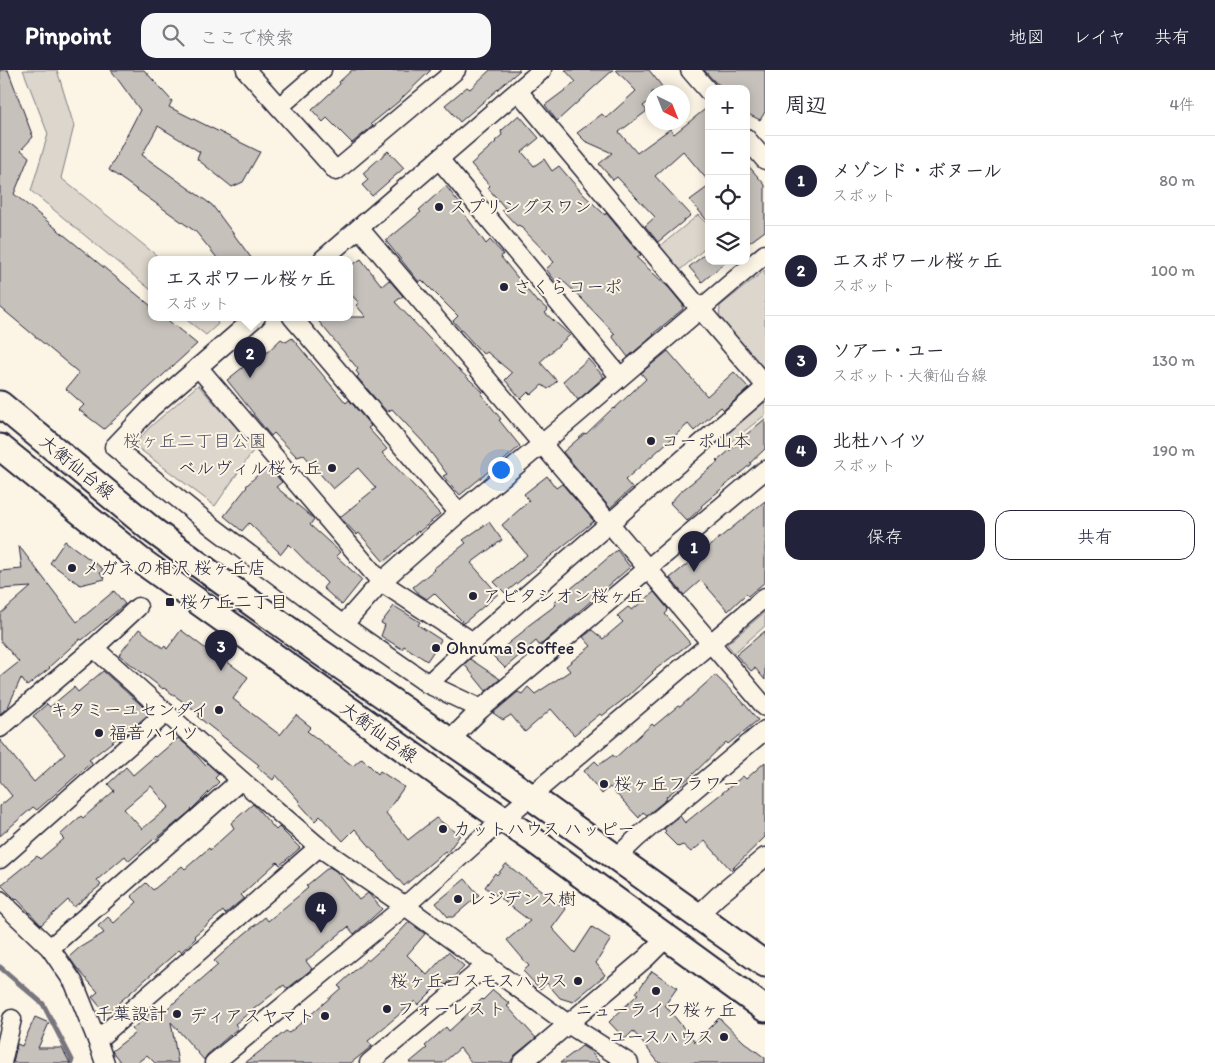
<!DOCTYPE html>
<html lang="ja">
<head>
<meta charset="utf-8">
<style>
	:root { --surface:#fff; --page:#f7f7f7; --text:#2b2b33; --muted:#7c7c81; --line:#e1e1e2; --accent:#22223b }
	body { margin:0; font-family:Itim,"Klee One",sans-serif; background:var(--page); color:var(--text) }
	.controls { position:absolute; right:15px; top:15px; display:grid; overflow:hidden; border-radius:10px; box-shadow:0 2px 12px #0003 }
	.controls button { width:45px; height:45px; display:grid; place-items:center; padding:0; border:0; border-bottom:1px solid var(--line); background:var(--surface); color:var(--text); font:25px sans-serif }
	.compass { position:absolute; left:645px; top:15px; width:45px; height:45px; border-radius:50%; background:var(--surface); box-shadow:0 2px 12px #0003; rotate:137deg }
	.you { position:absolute; left:500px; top:399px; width:18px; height:18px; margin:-12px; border:4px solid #fff; border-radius:50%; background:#1a73e8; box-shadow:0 0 0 8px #1a73e833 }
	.badge { display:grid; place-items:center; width:32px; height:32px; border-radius:50%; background:var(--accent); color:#fff; font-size:16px; font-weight:700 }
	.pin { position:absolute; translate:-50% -41px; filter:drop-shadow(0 1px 2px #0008) }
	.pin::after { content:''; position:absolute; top:26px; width:18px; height:15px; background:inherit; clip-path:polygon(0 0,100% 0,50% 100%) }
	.popup { position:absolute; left:148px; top:186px; width:205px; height:65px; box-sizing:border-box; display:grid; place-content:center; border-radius:10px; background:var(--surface); filter:drop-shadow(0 1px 4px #0005); font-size:16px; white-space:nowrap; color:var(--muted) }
	.popup b { font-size:19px; color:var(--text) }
	.popup::after { content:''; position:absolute; left:50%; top:100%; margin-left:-10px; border:10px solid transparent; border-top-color:var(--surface) }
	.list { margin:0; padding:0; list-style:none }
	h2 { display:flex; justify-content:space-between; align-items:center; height:65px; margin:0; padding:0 20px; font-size:21px }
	h2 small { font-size:16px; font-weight:400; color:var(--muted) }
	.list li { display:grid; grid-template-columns:32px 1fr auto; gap:15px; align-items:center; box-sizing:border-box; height:90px; padding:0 20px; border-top:1px solid var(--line) }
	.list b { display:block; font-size:19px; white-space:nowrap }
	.list p { margin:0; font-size:16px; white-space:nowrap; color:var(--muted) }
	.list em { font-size:16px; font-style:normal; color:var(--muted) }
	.actions { display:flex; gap:10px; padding:15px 20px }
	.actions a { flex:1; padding:11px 0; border:1px solid var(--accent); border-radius:15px; text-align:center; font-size:18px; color:var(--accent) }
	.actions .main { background:var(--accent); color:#fff }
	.icon { flex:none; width:28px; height:28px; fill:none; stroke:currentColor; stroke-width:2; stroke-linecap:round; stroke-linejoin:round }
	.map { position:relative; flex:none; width:765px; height:993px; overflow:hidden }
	header { display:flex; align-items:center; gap:30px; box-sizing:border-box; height:70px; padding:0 25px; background:var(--accent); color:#fff }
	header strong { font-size:24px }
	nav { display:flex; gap:28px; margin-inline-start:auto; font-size:18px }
	.search { width:350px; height:45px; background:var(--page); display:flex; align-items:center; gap:12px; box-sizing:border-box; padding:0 18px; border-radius:15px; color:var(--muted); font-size:19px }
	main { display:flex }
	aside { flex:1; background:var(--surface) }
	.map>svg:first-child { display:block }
</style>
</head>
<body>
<header>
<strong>Pinpoint</strong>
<div class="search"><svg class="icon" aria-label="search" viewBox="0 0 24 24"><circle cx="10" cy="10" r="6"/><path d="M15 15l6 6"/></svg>ここで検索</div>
<nav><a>地図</a><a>レイヤ</a><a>共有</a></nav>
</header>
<main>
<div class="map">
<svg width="765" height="993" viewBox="0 0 765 993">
	<rect width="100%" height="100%" fill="#fcf5e5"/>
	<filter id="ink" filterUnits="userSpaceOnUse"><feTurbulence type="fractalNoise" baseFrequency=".02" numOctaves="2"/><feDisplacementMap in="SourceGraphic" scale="10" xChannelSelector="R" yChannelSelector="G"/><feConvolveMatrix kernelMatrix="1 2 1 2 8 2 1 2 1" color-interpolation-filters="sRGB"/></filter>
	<g filter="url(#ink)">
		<g fill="#dcd6cc" stroke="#7f7c84">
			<polygon points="23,0 57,0 74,56 61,108 161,189 151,189 151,220 31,121 48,64"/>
			<polygon points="698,145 709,156 709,175 680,200 659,177"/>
			<polygon points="765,200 765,302 719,250 720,236"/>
			<polygon points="183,247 215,247 218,254 206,265"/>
			<polygon points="198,315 255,378 215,436 134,375 150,357"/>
			<polygon points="765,332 765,345 723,378 717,372"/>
			<polygon points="765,542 765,556 734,583 727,574"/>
		</g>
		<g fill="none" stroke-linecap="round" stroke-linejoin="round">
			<polyline stroke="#78757e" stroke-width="5" points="0,897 43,934 72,990 71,993"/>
		</g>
		<g fill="#c6c1bb" stroke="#22223b" fill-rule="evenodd">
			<polygon points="0,0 8,0 33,67 21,80 29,87 14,124 151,236 151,247 164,247 197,274 104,359 79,340 84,335 66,319 79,303 0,237"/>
			<polygon points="111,0 144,0 172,31 169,37 260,82 243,112 232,117 197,89 200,82 158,56 142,85 212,135 252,189 218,189 196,162 109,100 140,40"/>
			<polygon points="352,0 431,0 398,32 371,54 373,56 352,73 327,48 323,52 312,40 340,14 339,12"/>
			<polygon points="490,0 520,0 460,52 445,35 467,17 470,19"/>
			<polygon points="565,0 613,0 557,51 545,35 576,12"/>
			<polygon points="616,0 649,0 664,19 660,22 652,22 652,29 643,36 647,41 619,62 637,83 670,59 674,64 709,36 709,112 683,81 655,106 691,145 658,172 645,156 655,147 617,107 613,110 599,94 612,83 585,71 577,63 602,44 606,48 636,21"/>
			<polygon points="704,0 765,0 765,42 760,50 746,43 746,19 726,19 715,12"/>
			<polygon points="519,45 539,68 522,82 534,96 544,89 552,101 559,96 583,124 605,145 606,143 641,185 637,188 669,218 683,235 683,239 653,264 654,265 628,287 612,266 615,264 581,228 560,208 556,212 546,199 554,192 551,189 551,188 519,155 517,156 502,140 505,138 488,118 490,116 471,94 496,72 495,71 502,65 501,61"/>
			<polygon points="388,81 404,98 372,126 362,115 368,110 363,103"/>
			<polygon points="746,93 765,115 765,161 746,175"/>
			<polygon points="446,116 460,134 458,135 486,174 490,170 503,184 501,187 537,232 539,232 548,240 545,243 570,265 540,292 557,311 548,319 542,315 531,325 528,322 521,329 505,310 512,303 487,282 483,284 453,251 458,246 422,210 419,212 386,171 421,142 419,140"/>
			<polygon points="709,116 709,153 690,130"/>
			<polygon points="709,181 709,191 727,191 702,212 689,197"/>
			<polygon points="361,189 382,216 389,210 403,226 395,232 458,299 483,322 481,324 501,349 499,350 520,376 495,398 494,397 460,425 443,406 447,404 423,372 392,339 387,342 357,307 359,305 356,301 358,299 315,247 366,247 356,235 359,233 349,222 349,197"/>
			<polygon points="292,268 346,333 349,330 371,356 368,358 387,379 382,383 419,421 440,444 419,462 418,461 384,492 359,463 357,465 340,447 376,418 358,398 333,419 304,385 297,387 274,363 271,366 253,344 254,344 227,310 257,286 260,289 281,269 286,272"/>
			<polygon points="668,281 707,326 734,302 749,318 724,340 721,337 694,361 688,354 625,410 632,418 610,438 563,382 585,363 586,364 613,338 614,339 646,309 641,303"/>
			<polygon points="588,289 604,307 578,330 563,311"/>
			<polygon points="765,349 765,379 750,393 751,394 701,436 702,437 687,451 670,433 680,422 718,392 717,391 742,370 741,369"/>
			<polygon points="267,396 282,412 276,417 313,448 314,449 310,455 340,482 336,486 362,510 342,535 323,518 327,513 289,474 281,484 249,453 242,461 224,446 247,417 246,416"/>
			<polygon points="547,406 556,418 562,414 594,451 505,523 494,512 527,485 502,455 529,431 524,424"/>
			<polygon points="765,431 765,512 748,526 746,524 728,541 701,510 684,525 670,508"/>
			<polygon points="489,452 502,470 471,493 498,524 464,553 434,523 427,529 419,524 413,517 434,500 433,499 466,473 463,470"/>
			<polygon points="65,471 103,499 100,503 105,509 80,515 50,493"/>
			<polygon points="19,476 77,552 114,521 125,534 82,570 80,569 49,597 50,598 27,616 21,608 8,637 0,644 0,607 19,592 0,570 0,544 31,517 0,519 0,501 22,499"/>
			<polygon points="617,480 630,497 543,573 539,575 536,571 505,598 493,586 526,559 525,558 556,535 554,532 579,512 580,512"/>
			<polygon points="654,522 668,539 667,540 668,541 665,544 690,573 652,602 653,603 628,626 602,646 600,644 574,665 551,639 525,662 511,645 503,650 493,643 518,622 522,624 528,617 535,624 570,601 566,596 591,576 583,567 592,560 603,569 623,552 617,546 628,537 632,540"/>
			<polygon points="394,536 420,552 418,555 441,570 427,591 404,576 402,579 381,566 385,555 381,553"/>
			<polygon points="139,559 163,578 165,576 167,579 181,560 206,579 207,577 248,607 233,629 280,665 296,645 311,657 307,661 353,696 362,688 378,704 380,701 404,717 386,743 408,770 436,748 460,765 447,783 445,781 404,816 355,759 343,771 320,746 315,751 299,733 300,732 276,705 273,710 257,697 259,695 198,647 200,644 164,618 163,619 119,585"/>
			<polygon points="765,561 765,610 755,598 751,601 736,585"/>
			<polygon points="470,589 500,609 486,621 464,594"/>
			<polygon points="103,601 150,643 122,667 121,665 89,690 92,692 37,740 33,737 0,766 0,736 12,726 0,711 0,670 34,712 65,684 33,646 47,634 50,637 74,617 78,622"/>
			<polygon points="715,605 741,630 758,650 728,674 726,672 690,707 666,727 667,729 647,745 643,742 639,748 610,717 602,724 584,701 595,691 599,695 613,685 615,688 652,654 654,656 678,636 680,637"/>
			<path d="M178 668 190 678 205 695 207 693 219 704 215 708 219 712 188 743 155 770 154 769 129 791 125 786 97 810 101 815 74 837 68 830 41 855 17 829 16 830 1 815 37 786 40 789 64 769 60 765 81 746 83 748 114 721 108 714 126 697 133 705 155 686 156 687ZM151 716 169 737 142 759 124 739Z"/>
			<polygon points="765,692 765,767 731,800 705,771 691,782 683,775 678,777 664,763 666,761 664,759 680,746 685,753 743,706 746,709"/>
			<polygon points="253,734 276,760 279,757 300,778 280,795 277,792 241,825 244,828 225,844 223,841 194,866 196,868 181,882 179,880 106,944 92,927 98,922 76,897 69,887 79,878 104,863 98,856 108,847 114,853 137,832 131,826 146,813 153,820 182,796 185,799 209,778 210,780 234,758 231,753"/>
			<polygon points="506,794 566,839 552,858 575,883 592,857 611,869 596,893 605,905 573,932 560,928 547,913 540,919 523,901 529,896 507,870 530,851 485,817 495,803 497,805"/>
			<polygon points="329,797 336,801 359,830 368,823 382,839 354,864 348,857 306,891 312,899 287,919 284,915 235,954 238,958 207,985 204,990 171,952 178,993 155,993 147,985 137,993 121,993 112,981 135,963 132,959 149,944 154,950 218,895 214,891 243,865 265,847 268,851 308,818 306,816"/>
			<polygon points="465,809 479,825 453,847 448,847 436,833"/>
			<polygon points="409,852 425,864 407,885 427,905 448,882 464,896 448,913 446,915 442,911 418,935 415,931 368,971 372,976 351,993 245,993 286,961 289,963 308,947 341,918 338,916 367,889 368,891 395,867"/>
			<polygon points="652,901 677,918 665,935 695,972 719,948 744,972 765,988 765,993 659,993 633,961 625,969 609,952 638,924 636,923"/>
			<polygon points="493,920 510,934 507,936 536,968 515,985 510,993 472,993 460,978 443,993 409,993 427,978 425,976 446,957 449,961 472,940 471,939 482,929 483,930"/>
			<polygon points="35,947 49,953 38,978 62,978 70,993 13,993 17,974 22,976"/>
			<polygon points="582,976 590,981 600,993 560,993"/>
		</g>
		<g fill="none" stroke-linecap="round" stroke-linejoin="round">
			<defs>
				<g id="minor">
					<polyline points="246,0 336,101 456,0"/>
					<polyline points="690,0 709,22"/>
					<polyline points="518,21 700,239 765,315"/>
					<polyline points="279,37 322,0"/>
					<polyline points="746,68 765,90"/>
					<polyline points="439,89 620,307"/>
					<polyline points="359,158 765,637"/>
					<polyline points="323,189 542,0"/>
					<polyline points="256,247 151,338 114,377 213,457 343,555 428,614 481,639"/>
					<polyline points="292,247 459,443"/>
					<polyline points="198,297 381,512 473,572"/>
					<polyline points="343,555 381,512 459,443 542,374 765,184"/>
					<polyline points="94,578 241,710 319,777 405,836 568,954 629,993"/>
					<polyline points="428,614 473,572 765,318"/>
					<polyline points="0,658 94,578 138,537"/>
					<polyline points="450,670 481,639 765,400"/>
					<polyline points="616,788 638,767 765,660"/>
					<polyline points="0,789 166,643"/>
					<polyline points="0,830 50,878"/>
					<polyline points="697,846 718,826 765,787"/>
					<polyline points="97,970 319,777"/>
					<polyline points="2,993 12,949"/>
					<polyline points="105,993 97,970 74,913 50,878 241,710"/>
					<polyline points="214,993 405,836 479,770 765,527"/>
					<polyline points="369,993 488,894"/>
					<polyline points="522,993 646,888 667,867"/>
				</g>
				<g id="secondary">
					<polyline points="0,334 151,459 217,508 320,582 530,726 765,894"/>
					<polyline points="0,377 140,490 478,732 532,769 765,939"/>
				</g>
			</defs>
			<use href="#minor" stroke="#22223b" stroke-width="21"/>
			<use href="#secondary" stroke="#22223b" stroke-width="29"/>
			<use href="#minor" stroke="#fcf5e5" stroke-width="18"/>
			<use href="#secondary" stroke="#fcf5e5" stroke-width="25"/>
		</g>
	</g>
	<g fill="#22223b" stroke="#fcf5e5" stroke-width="2">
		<circle cx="439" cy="137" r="5"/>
		<circle cx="504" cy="217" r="5"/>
		<circle cx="651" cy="371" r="5"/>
		<circle cx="332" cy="398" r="5"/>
		<circle cx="72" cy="498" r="5"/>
		<circle cx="473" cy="526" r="5"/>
		<rect x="165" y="527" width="10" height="10" rx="2.5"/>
		<circle cx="436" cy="578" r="5"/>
		<circle cx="219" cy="640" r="5"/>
		<circle cx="99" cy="663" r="5"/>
		<circle cx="604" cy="714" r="5"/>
		<circle cx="443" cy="759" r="5"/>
		<circle cx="458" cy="829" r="5"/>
		<circle cx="578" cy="911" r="5"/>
		<circle cx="656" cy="921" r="5"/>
		<circle cx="387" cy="939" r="5"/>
		<circle cx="177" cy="944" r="5"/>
		<circle cx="325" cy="946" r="5"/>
		<circle cx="724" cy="967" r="5"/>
	</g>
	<g text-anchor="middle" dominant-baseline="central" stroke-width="4" stroke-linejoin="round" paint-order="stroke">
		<g font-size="18" fill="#22223b" stroke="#fcf5e5" text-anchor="start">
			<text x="449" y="137">スプリングスワン</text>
			<text x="514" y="217">さくらコーポ</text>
			<text x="661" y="371">コーポ山本</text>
			<text x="322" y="398" text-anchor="end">ベルヴィル桜ヶ丘</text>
			<text x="82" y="498">メガネの相沢 桜ヶ丘店</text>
			<text x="483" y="526">アビタシオン桜ヶ丘</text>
			<text x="180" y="532">桜ケ丘二丁目</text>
			<text x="446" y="578">Ohnuma Scoffee</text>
			<text x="209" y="640" text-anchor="end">キタミーユセンダイ</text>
			<text x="109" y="663">福音ハイツ</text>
			<text x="614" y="714">桜ヶ丘フラワー</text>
			<text x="453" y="759">カットハウス ハッピー</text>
			<text x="468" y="829">レジデンス樹</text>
			<text x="568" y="911" text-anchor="end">桜ヶ丘コスモスハウス</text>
			<text x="397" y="939">フォーレスト</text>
			<text x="656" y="940" text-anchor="middle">ニューライフ桜ヶ丘</text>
			<text x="167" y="944" text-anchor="end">千葉設計</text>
			<text x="315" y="946" text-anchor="end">ディアスヤマト</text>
			<text x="714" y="967" text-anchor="end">ユースハウス</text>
		</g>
		<g font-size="18" fill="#504f5f" stroke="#fcf5e5">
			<text x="195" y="371">桜ヶ丘二丁目公園</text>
		</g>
		<g font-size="18" fill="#22223b" stroke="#fcf5e5">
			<text transform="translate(77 397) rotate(39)">大衡仙台線</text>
			<text transform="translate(379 662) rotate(36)">大衡仙台線</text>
		</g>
	</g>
</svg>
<div class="controls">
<button>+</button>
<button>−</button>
<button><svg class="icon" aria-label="locate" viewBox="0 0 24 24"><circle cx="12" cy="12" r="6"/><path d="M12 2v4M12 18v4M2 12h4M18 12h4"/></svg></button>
<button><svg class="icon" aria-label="layers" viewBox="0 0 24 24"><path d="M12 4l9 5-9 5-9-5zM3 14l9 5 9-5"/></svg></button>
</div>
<svg class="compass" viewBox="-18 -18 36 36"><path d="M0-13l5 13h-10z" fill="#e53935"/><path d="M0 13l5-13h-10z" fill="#7c7c81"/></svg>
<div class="you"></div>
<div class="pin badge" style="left:694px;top:502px">1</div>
<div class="pin badge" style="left:250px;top:308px">2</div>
<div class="popup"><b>エスポワール桜ヶ丘</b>スポット</div>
<div class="pin badge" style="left:221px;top:601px">3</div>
<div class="pin badge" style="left:321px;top:863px">4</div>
</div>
<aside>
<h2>周辺<small>4件</small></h2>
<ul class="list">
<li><span class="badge">1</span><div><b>メゾンド・ボヌール</b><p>スポット</p></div><em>80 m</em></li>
<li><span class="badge">2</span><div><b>エスポワール桜ヶ丘</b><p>スポット</p></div><em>100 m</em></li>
<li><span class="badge">3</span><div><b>ソアー・ユー</b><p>スポット · 大衡仙台線</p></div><em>130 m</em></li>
<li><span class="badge">4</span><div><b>北杜ハイツ</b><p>スポット</p></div><em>190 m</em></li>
</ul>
<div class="actions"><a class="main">保存</a><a>共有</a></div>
</aside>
</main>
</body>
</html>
